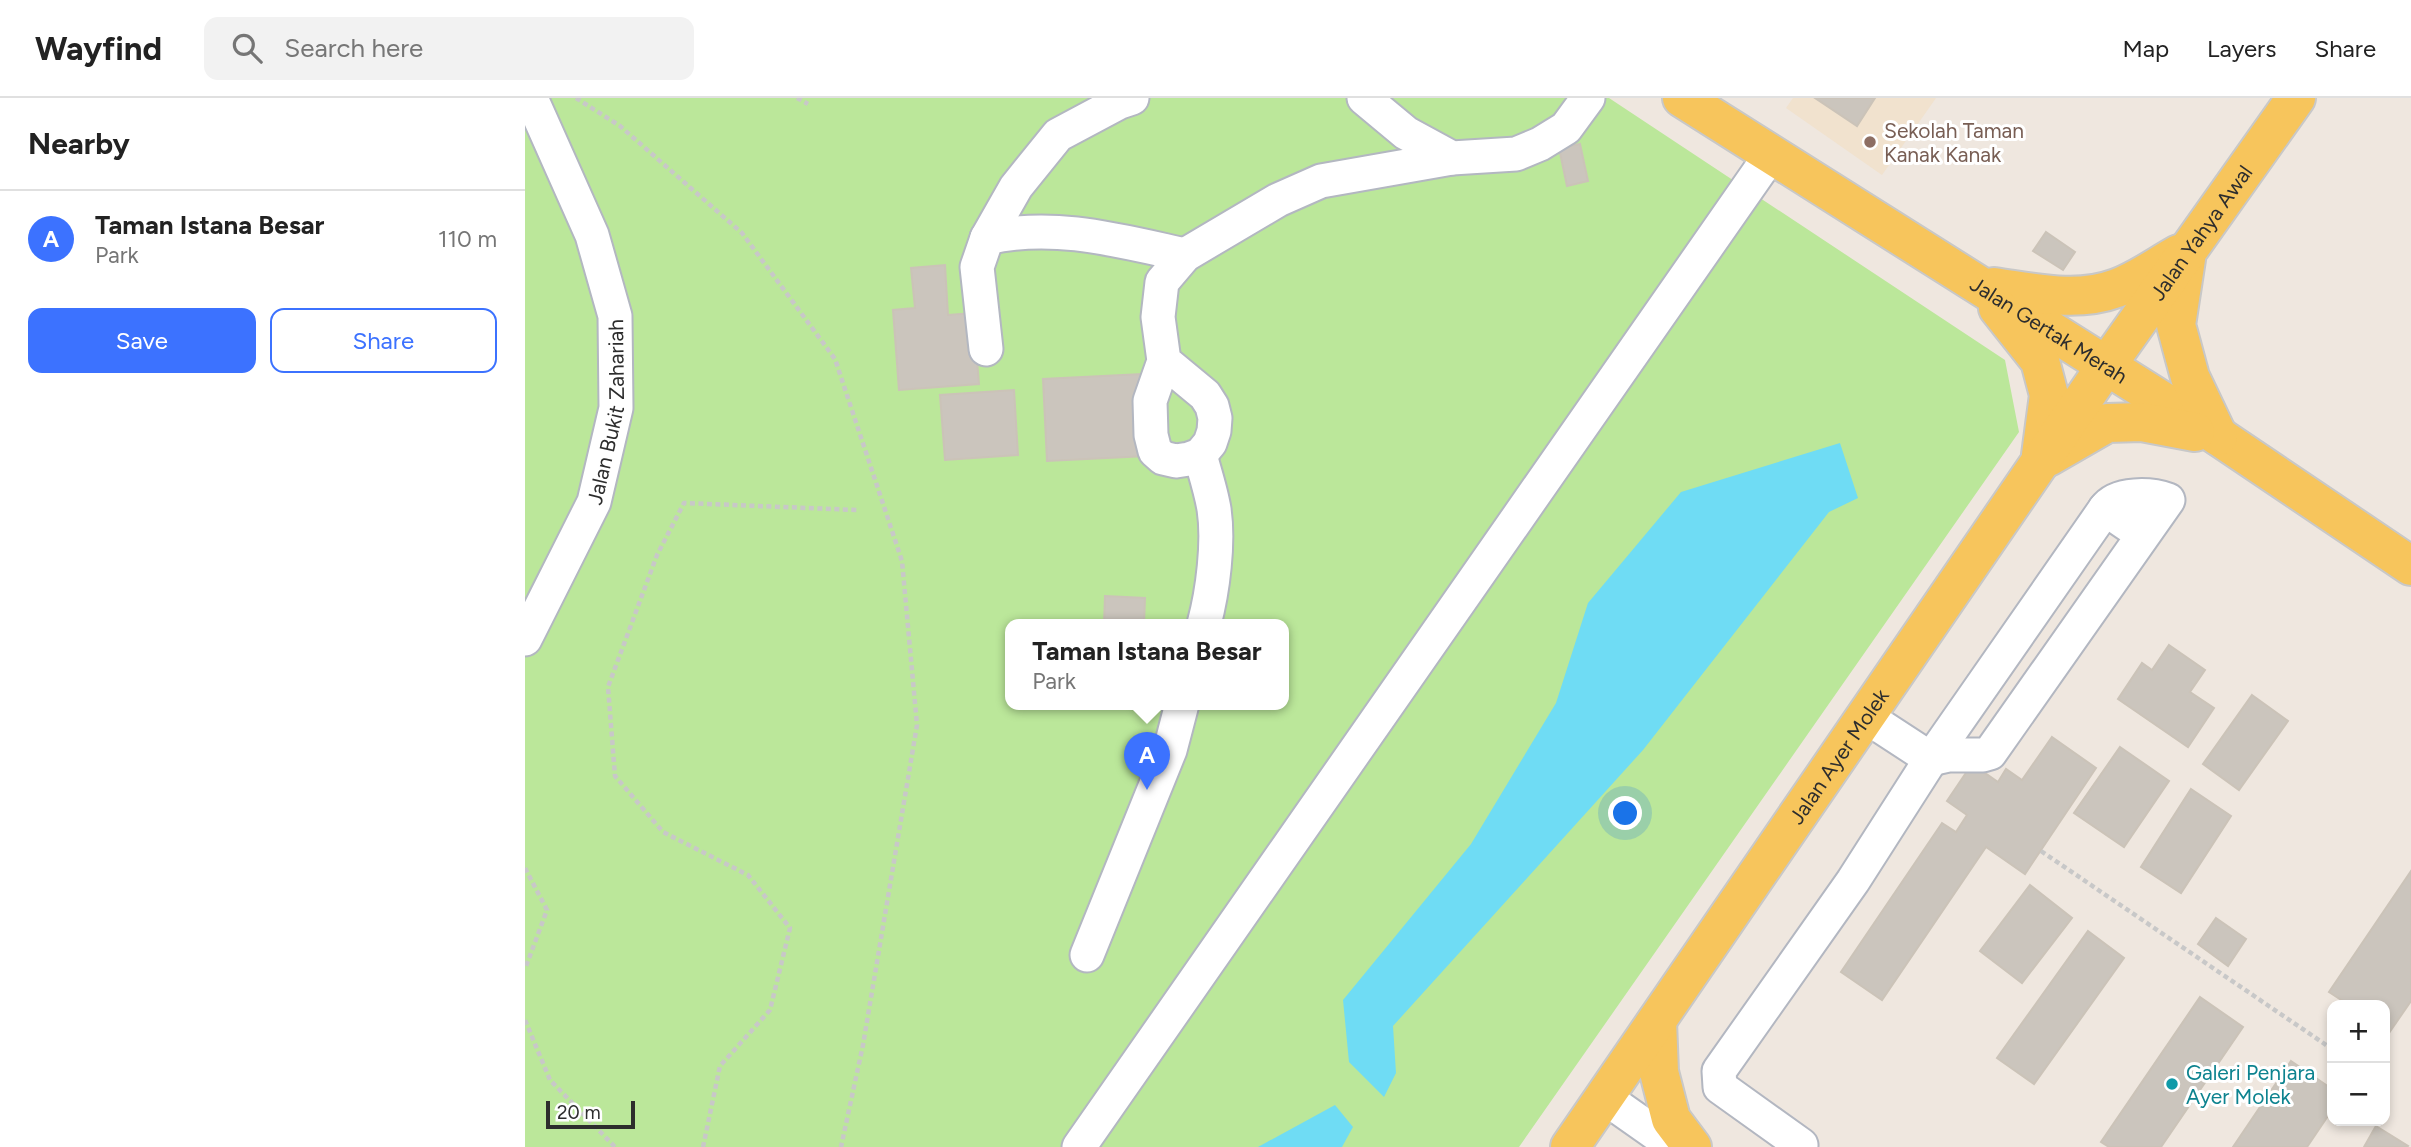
<!DOCTYPE html>
<html lang="en">
<head>
<meta charset="utf-8">
<style>
	:root { --surface:#fff; --page:#f2f2f2; --text:#222; --muted:#767676; --line:#e0e0e0; --accent:#3c72ff }
	body { margin:0; font-family:Figtree,sans-serif; background:var(--page); color:var(--text) }
	.controls { position:absolute; right:21px; bottom:21px; display:grid; overflow:hidden; border-radius:14px; box-shadow:0 4px 10px #0003 }
	.controls button { width:63px; height:63px; display:grid; place-items:center; padding:0; border:0; border-bottom:2px solid var(--line); background:var(--surface); color:var(--text); font:35px sans-serif }
	.scale { position:absolute; left:21px; bottom:18px; width:89px; box-sizing:border-box; padding-left:7px; border:4px solid #2d2d2d; border-top:0; font-size:19px; line-height:24px; white-space:nowrap; color:#2d2d2d; -webkit-text-stroke:5px #fff; paint-order:stroke }
	.you { position:absolute; left:1101px; top:716px; width:24px; height:24px; margin:-18px; border:5px solid #fff; border-radius:50%; background:#1a73e8; box-shadow:0 0 0 10px #1a73e833 }
	.badge { display:grid; place-items:center; width:46px; height:46px; border-radius:50%; background:var(--accent); color:#fff; font-size:23px; font-weight:700 }
	.pin { position:absolute; translate:-50% -58px; filter:drop-shadow(0 2px 4px #0008) }
	.pin::after { content:''; position:absolute; top:37px; width:24px; height:21px; background:inherit; clip-path:polygon(0 0,100% 0,50% 100%) }
	.popup { position:absolute; left:480px; top:521px; width:284px; height:91px; box-sizing:border-box; display:grid; place-content:center; border-radius:14px; background:var(--surface); filter:drop-shadow(0 2px 5px #0005); font-size:23px; white-space:nowrap; color:var(--muted) }
	.popup b { font-size:26px; color:var(--text) }
	.popup::after { content:''; position:absolute; left:50%; top:100%; margin-left:-14px; border:14px solid transparent; border-top-color:var(--surface) }
	.list { margin:0; padding:0; list-style:none }
	h2 { display:flex; justify-content:space-between; align-items:center; height:91px; margin:0; padding:0 28px; font-size:30px }
	h2 small { font-size:23px; font-weight:400; color:var(--muted) }
	.list li { display:grid; grid-template-columns:46px 1fr auto; gap:21px; align-items:center; box-sizing:border-box; height:98px; padding:0 28px; border-top:2px solid var(--line) }
	.list b { display:block; font-size:26px; white-space:nowrap }
	.list p { margin:0; font-size:23px; white-space:nowrap; color:var(--muted) }
	.list em { font-size:23px; font-style:normal; color:var(--muted) }
	.actions { display:flex; gap:14px; padding:21px 28px }
	.actions a { flex:1; padding:16px 0; border:2px solid var(--accent); border-radius:14px; text-align:center; font-size:24px; color:var(--accent) }
	.actions .main { background:var(--accent); color:#fff }
	.icon { flex:none; width:38px; height:38px; fill:none; stroke:currentColor; stroke-width:2; stroke-linecap:round; stroke-linejoin:round }
	.map { position:relative; flex:none; width:1886px; height:1049px; overflow:hidden }
	header { display:flex; align-items:center; gap:42px; box-sizing:border-box; height:98px; padding:0 35px; background:var(--surface); border-bottom:2px solid var(--line) }
	header strong { font-size:33px }
	nav { display:flex; gap:38px; margin-inline-start:auto; font-size:24px }
	.search { width:490px; height:63px; background:var(--page); display:flex; align-items:center; gap:18px; box-sizing:border-box; padding:0 24px; border-radius:14px; color:var(--muted); font-size:26px }
	main { display:flex }
	aside { flex:1; background:var(--surface) }
	.map>svg:first-child { display:block }
</style>
</head>
<body>
<header>
<strong>Wayfind</strong>
<div class="search"><svg class="icon" aria-label="search" viewBox="0 0 24 24"><circle cx="10" cy="10" r="6"/><path d="M15 15l6 6"/></svg>Search here</div>
<nav><a>Map</a><a>Layers</a><a>Share</a></nav>
</header>
<main>
<aside>
<h2>Nearby<small></small></h2>
<ul class="list">
<li><span class="badge">A</span><div><b>Taman Istana Besar</b><p>Park</p></div><em>110 m</em></li>
</ul>
<div class="actions"><a class="main">Save</a><a>Share</a></div>
</aside>
<div class="map">
<svg width="1886" height="1049" viewBox="0 0 1886 1049">
	<rect width="100%" height="100%" fill="#efe7df"/>
	<polygon fill="#f1e2ce" points="1268,0 1411,0 1357,77 1261,10"/>
	<path fill="#bbe79a" fill-rule="evenodd" d="M0 0H1084L1480 262 1494 334 994 1049H0ZM486 526H758V606H486Z"/>
	<g fill="#6fdcf4">
		<polygon points="1315,345 1333,400 1304,414 1118,652 868,928 871,975 859,999 824,964 818,902 946,746 1031,605 1063,505 1156,394"/>
		<polygon points="810,1007 828,1029 817,1049 733,1049"/>
	</g>
	<g fill="#cbc5bd" stroke="#cbc3b8" stroke-width="2">
		<polygon points="1290,0 1350,0 1332,28"/>
		<polygon points="1055,46 1063,83 1042,88 1034,50"/>
		<polygon points="1521,134 1550,154 1538,172 1508,153"/>
		<polygon points="420,167 423,217 448,215 454,286 374,292 368,212 390,210 386,170"/>
		<polygon points="617,276 621,358 522,363 518,281"/>
		<polygon points="489,292 493,357 420,362 415,297"/>
		<polygon points="580,498 620,500 619,526 579,526"/>
		<polygon points="1644,547 1680,572 1665,594 1689,610 1663,649 1593,601 1617,565 1627,572"/>
		<polygon points="1727,597 1763,623 1714,692 1678,666"/>
		<polygon points="1527,639 1571,670 1500,776 1461,749 1357,902 1316,874 1417,725 1431,734 1442,717 1422,703 1447,666 1473,684 1481,671 1497,682"/>
		<polygon points="1595,649 1644,683 1599,749 1549,715"/>
		<polygon points="1666,691 1706,718 1656,795 1616,769"/>
		<polygon points="1886,773 1886,903 1864,935 1860,931 1860,907 1824,907 1804,894"/>
		<polygon points="1505,787 1547,820 1497,885 1455,853"/>
		<polygon points="1691,820 1721,841 1703,868 1673,846"/>
		<polygon points="1563,833 1599,860 1509,986 1472,960"/>
		<polygon points="1675,899 1718,929 1636,1049 1584,1049 1576,1044"/>
		<polygon points="1766,963 1807,991 1807,1012 1782,1049 1708,1049"/>
		<polygon points="1851,1028 1883,1048 1882,1049 1839,1049"/>
	</g>
	<g fill="none" stroke-linecap="round" stroke-linejoin="round">
		<defs>
			<g id="minor">
				<polyline points="839,0 881,35 927,60 991,56 1015,46 1041,30 1063,0"/>
				<polyline points="462,140 491,89 533,37 595,4 607,0"/>
				<path d="M461 251 452 169 462 140C528 124 596 143 660 157"/>
				<polyline points="639,263 680,297 687,308 690,320 689,333 685,345 675,357 664,361 651,363 638,360 630,353 626,337 625,303 639,263 633,219 637,184 660,157 753,102 796,83 927,60"/>
				<path d="M675 357C680 375 686 393 689 411 694 444 688 493 679 526"/>
				<path id="s1" d="M0 541 69 404 91 310 90 218 67 137 6 0"/>
				<path d="M1340 618 1406 661 1424 657H1458L1465 655 1643 402C1626 396 1592 394 1580 411L1618 437"/>
				<polyline points="562,857 645,652 657,606"/>
				<polyline points="1079,999 1150,1049"/>
				<polyline points="554,1049 1245,58"/>
				<polyline points="1275,1049 1276,1047 1195,989 1194,973 1328,783 1406,661 1580,411"/>
			</g>
			<g id="major">
				<path id="s2" d="M1157 0 1693 338 1886 468"/>
				<polyline points="1661,161 1651,227 1665,279 1693,338"/>
				<path d="M1469 189C1511 195 1552 205 1592 190 1614 182 1634 167 1654 156"/>
				<polyline points="1473,210 1515,263 1524,297 1516,357"/>
				<polyline points="1523,359 1582,325 1617,324 1670,334"/>
				<polyline points="1132,923 1134,974 1146,1021 1167,1049"/>
				<path id="s3" d="M1045 1049 1581 268 1771 0"/>
			</g>
		</defs>
		<use href="#minor" stroke="#b3b7c1" stroke-width="37"/>
		<use href="#major" stroke="#c8c8c8" stroke-width="42"/>
		<g stroke="#c8c8c8" stroke-width="4.5" stroke-dasharray="5 3.5" stroke-linecap="butt">
			<polyline points="51,0 95,28 217,135 310,261 377,463 392,627 338,947 316,1049"/>
			<polyline points="272,0 283,6"/>
			<polyline points="1516,753 1807,951"/>
			<polyline points="0,770 22,812 0,871"/>
			<polyline points="0,922 25,982 90,1049"/>
			<polyline points="178,1049 195,968 245,912 265,830 223,777 138,734 90,678 83,589 132,457 159,405 332,412"/>
		</g>
		<use href="#minor" stroke="#fff" stroke-width="33"/>
		<use href="#major" stroke="#f7c55c" stroke-width="38"/>
	</g>
	<circle fill="#8d6e63" stroke="#fff" stroke-width="2.5" cx="1345" cy="44" r="7"/>
	<circle fill="#0f9aa8" stroke="#fff" stroke-width="2.5" cx="1647" cy="986" r="7"/>
	<g text-anchor="middle" dominant-baseline="central" stroke-width="6" stroke-linejoin="round" paint-order="stroke">
		<g font-size="21" fill="#785e54" stroke="#fff" text-anchor="start">
			<text x="1359" y="32">Sekolah Taman<tspan x="1359" dy="24">Kanak Kanak</tspan></text>
		</g>
		<g font-size="21" fill="#2d2d2d" stroke="#fff">
			<text stroke="none"><textPath href="#s3" startOffset="1111">Jalan Yahya Awal</textPath></text>
			<text stroke="none"><textPath href="#s2" startOffset="434">Jalan Gertak Merah</textPath></text>
			<text stroke="none"><textPath href="#s1" startOffset="245">Jalan Bukit Zahariah</textPath></text>
			<text stroke="none"><textPath href="#s3" startOffset="474">Jalan Ayer Molek</textPath></text>
		</g>
		<g font-size="21" fill="#0d838f" stroke="#fff" text-anchor="start">
			<text x="1661" y="974">Galeri Penjara<tspan x="1661" dy="24">Ayer Molek</tspan></text>
		</g>
	</g>
</svg>
<div class="controls">
<button>+</button>
<button>−</button>
</div>
<div class="scale">20 m</div>
<div class="you"></div>
<div class="pin badge" style="left:622px;top:692px">A</div>
<div class="popup"><b>Taman Istana Besar</b>Park</div>
</div>
</main>
</body>
</html>
